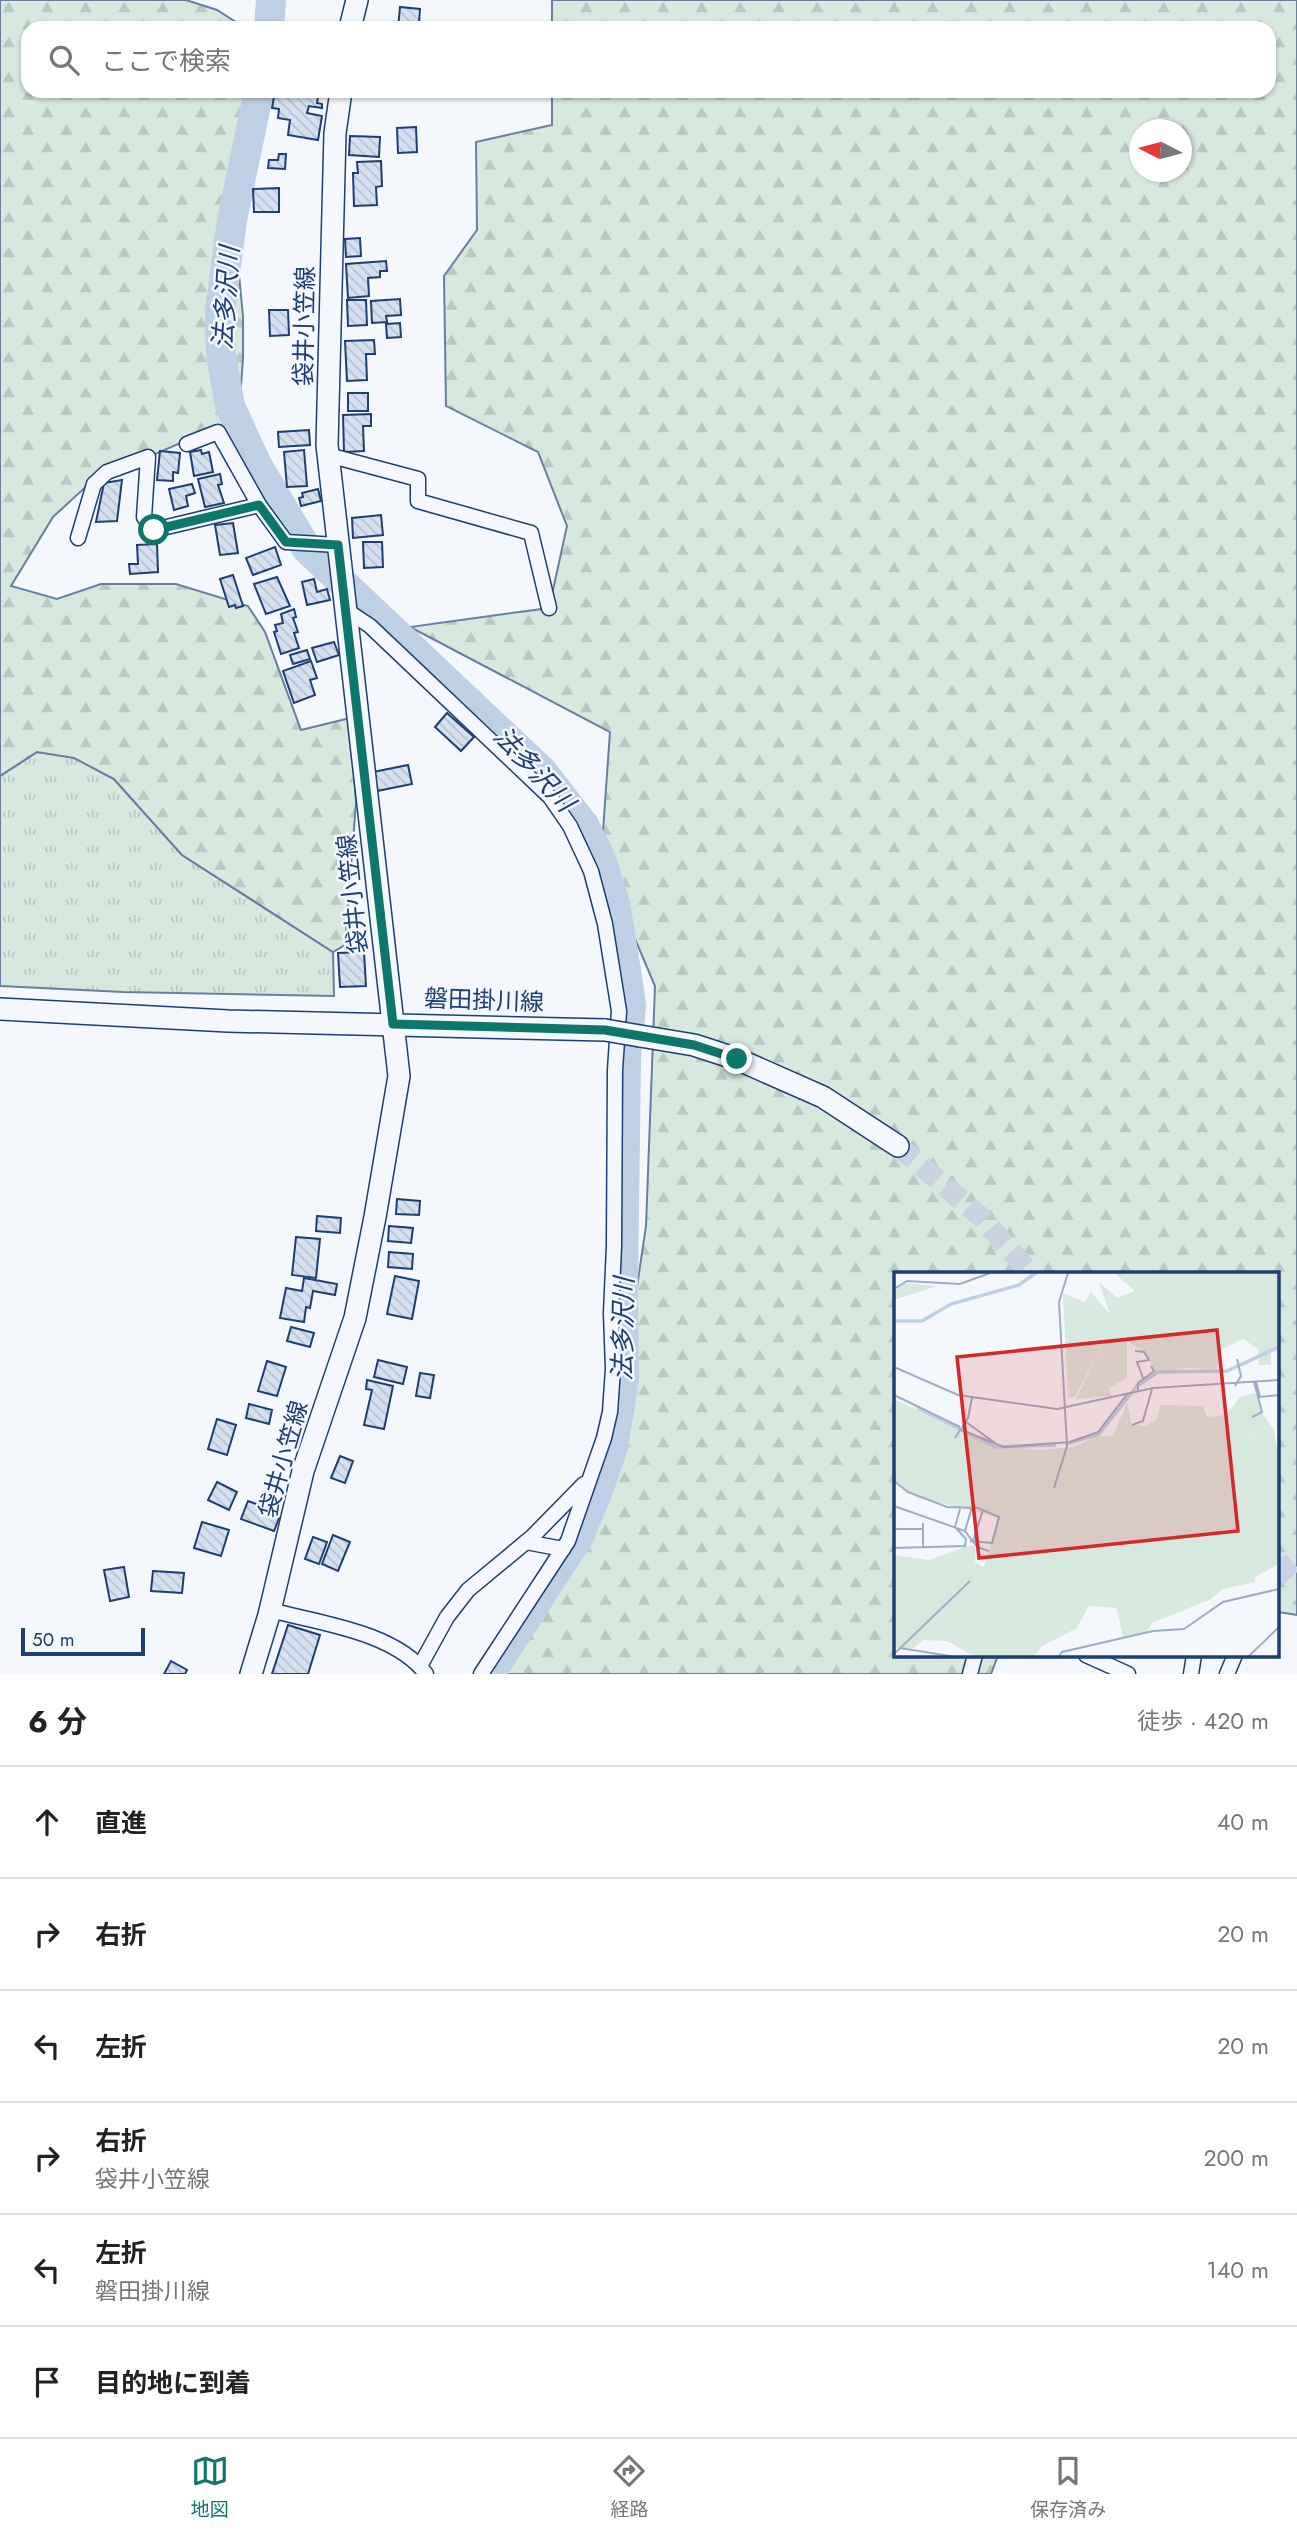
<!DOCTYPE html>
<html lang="ja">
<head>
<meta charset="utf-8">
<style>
	:root { --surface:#fff; --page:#f6f6f6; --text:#222; --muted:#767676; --line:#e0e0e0; --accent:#0f766e }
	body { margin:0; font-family:Jost,"Noto Sans JP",sans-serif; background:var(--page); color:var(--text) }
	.compass { position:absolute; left:1129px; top:119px; width:63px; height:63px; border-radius:50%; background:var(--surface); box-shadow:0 2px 5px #0004; rotate:276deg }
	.scale { position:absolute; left:21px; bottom:18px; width:124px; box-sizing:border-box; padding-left:7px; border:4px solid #1d3f73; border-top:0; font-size:19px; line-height:24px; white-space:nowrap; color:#1d3f73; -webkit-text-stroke:5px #f4f7fb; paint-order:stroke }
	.stop { position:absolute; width:21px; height:21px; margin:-16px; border:5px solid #0f766e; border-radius:50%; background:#fff }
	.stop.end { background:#0f766e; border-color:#fff; box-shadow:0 2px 7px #0008 }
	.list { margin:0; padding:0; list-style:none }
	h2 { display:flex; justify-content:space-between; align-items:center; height:91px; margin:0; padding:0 28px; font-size:30px }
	h2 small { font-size:23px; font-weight:400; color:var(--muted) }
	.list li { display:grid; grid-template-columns:46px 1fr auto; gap:21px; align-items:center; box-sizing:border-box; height:112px; padding:0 28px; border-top:2px solid var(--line) }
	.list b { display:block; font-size:26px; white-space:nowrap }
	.list p { margin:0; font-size:23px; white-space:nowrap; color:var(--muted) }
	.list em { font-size:23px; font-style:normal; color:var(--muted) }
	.icon { flex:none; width:38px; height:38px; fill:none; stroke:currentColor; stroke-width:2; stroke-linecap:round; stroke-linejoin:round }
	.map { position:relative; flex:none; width:1297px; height:1674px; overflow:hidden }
	.search { position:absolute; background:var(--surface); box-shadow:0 2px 5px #0004; left:21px; right:21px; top:21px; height:77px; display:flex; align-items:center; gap:18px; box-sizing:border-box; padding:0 24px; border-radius:21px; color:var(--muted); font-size:26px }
	.sheet { height:763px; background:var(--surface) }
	nav { display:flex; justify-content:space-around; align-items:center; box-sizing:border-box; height:98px; border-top:2px solid var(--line); background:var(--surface); font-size:19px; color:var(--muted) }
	nav a { display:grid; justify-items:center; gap:4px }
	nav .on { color:var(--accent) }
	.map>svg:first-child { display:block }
</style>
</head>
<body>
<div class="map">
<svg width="1297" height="1674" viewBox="0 0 1297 1674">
	<defs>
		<pattern id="grass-tufts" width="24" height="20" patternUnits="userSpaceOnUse" patternTransform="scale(1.75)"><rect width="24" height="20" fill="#d7e8df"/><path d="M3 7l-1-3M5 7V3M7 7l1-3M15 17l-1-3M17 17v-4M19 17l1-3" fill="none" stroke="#b8c8c3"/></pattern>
		<pattern id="forest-firs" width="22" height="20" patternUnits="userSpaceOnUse" patternTransform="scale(1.75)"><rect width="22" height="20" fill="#d7e8df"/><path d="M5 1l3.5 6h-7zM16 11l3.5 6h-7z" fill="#b8c8c3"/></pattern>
		<pattern id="building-back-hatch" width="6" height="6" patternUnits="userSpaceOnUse" patternTransform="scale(1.75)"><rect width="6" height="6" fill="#d5e0f0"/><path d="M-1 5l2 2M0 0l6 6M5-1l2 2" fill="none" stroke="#b6c1d1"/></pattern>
	</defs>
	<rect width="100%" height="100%" fill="#f4f7fb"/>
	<polygon fill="url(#grass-tufts)" stroke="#687fa3" stroke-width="2" points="37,752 74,757 114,779 182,855 333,952 334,996 123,992 0,986 0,776"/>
	<g fill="url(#forest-firs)" stroke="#687fa3" stroke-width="2" fill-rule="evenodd">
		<polygon points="0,0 186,0 217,10 245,28 28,28 28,91 249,91 226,214 239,275 243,316 243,358 239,413 224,424 91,482 53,517 11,586 57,599 101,584 176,584 248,606 265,632 301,730 350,718 356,802 345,945 333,952 182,855 114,779 74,758 37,752 0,776"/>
		<path d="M552 0H1297V1615L1278 1612V1273H896V1655H998L991 1674H486L568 1541 621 1395 646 1226 655 986 601 859 610 732 410 627 549 608 567 526 538 452 446 406 444 276 477 230 476 142 552 125V91H1269V28H552ZM1140 130H1182V172H1140Z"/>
	</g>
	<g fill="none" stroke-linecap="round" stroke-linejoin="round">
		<g stroke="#bed0e5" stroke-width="30">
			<polyline points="269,28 271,0"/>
			<polyline points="259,91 232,220 220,312 221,355 230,406 257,465 307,549 542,771 584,825 601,859 615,903 627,977 631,1006 626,1056 623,1289 624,1379 613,1447 599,1488 579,1536 490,1674"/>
		</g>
	</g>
	<g fill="url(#building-back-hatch)" stroke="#1d3f73" stroke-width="2">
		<polygon points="400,7 420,9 419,23 413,22 413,28 398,28"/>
		<polygon points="275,91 319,92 317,103 322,104 322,108 309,106 307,113 322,116 318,140 288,135 290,120 278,118 279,109 272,108"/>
		<polygon points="416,127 417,152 398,153 397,128"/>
		<polygon points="350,136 380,137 379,157 349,155"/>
		<polygon points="279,154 286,154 285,169 268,168 269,160 278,160"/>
		<polygon points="381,161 382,186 376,187 377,205 354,206 353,173 358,173 357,162"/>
		<polygon points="279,188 279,212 254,212 253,189"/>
		<polygon points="360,238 361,256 346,257 345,239"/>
		<polygon points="386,261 387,271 380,271 380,277 368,278 369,296 348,298 346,264"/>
		<polygon points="400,299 401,315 386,316 387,322 372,323 371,301"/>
		<polygon points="347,300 366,300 367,325 348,326"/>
		<polygon points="269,310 288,310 289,335 270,336"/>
		<polygon points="400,323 401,337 387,338 386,324"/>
		<polygon points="374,340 375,354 366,354 367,380 347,381 345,341"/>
		<rect x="348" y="393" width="20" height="18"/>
		<polygon points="371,414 371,426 363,426 364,451 344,452 343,415"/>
		<polygon points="309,430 310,445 279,447 278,432"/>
		<polygon points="201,450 202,454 209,452 213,472 194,476 190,452"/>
		<polygon points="304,450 307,486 287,487 284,452"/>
		<polygon points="160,451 180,453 178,473 173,472 173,481 157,480"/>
		<polygon points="220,474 222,484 218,485 224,503 205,507 198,479"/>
		<polygon points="122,480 117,521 96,522 104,483"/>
		<polygon points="192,484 195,493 186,496 188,506 174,510 169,489"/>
		<polygon points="318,489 321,501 301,506 299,498 303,497 302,493"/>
		<polygon points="381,515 383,535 353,538 352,518"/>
		<polygon points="233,523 238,553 220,555 215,525"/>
		<polygon points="363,542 382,542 383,567 364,568"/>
		<polygon points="157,544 158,572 130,574 129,564 138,564 137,545"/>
		<polygon points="275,547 281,565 253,575 246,558"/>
		<polygon points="233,575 243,606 236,608 235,605 229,607 220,579"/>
		<polygon points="277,577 290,606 266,614 254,584"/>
		<polygon points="314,579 317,592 327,589 330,600 307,605 302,582"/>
		<polygon points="294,609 296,617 293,618 298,632 294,633 299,648 281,654 274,632 277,631 275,625 283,623 281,614"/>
		<polygon points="334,642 339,655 317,662 312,648"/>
		<polygon points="307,650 310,659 293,664 290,655"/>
		<polygon points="311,661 317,678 310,680 315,695 294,703 283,671"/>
		<polygon points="447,713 474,737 461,751 435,727"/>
		<polygon points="408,765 412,784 377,791 373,772"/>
		<polygon points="364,952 366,986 340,987 338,953"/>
		<polygon points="397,1199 420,1201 419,1215 396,1214"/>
		<polygon points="317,1216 341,1218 340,1233 316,1231"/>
		<polygon points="389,1226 413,1228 411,1243 388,1241"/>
		<polygon points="296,1237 320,1239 316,1278 292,1275"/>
		<polygon points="389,1252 413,1254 412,1269 388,1267"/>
		<polygon points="395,1276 419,1281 412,1319 387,1314"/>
		<polygon points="304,1278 337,1284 335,1295 313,1291 310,1308 306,1307 304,1322 280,1318 286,1288 302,1291"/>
		<polygon points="291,1327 314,1333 310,1347 287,1341"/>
		<polygon points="378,1360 407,1367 403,1384 374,1377"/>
		<polygon points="267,1361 286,1367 277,1396 258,1391"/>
		<polygon points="420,1373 434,1375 430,1398 416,1396"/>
		<polygon points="367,1380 393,1386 384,1429 364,1425 372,1390 366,1389"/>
		<polygon points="249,1404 272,1410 269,1424 246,1418"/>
		<polygon points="217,1419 236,1425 227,1455 208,1449"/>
		<polygon points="340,1456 353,1461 345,1483 331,1478"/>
		<polygon points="217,1482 237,1492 229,1510 208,1500"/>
		<polygon points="248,1501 281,1513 274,1531 241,1519"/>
		<polygon points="202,1522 229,1530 221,1556 194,1548"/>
		<polygon points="333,1535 350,1542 338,1571 322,1564"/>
		<polygon points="313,1537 327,1542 319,1564 305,1559"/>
		<polygon points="124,1567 129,1597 110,1601 104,1570"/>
		<polygon points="153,1571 184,1573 182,1593 151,1591"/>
		<polygon points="288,1625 320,1635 308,1674 272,1674"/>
		<polygon points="171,1661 187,1670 185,1674 164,1674"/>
	</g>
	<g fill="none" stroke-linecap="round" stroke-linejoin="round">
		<g stroke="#c9d2e0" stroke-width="21" stroke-dasharray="21 10" stroke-linecap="butt">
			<polyline points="898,1146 982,1218 1030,1273"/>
			<polyline points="1278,1561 1297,1583"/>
		</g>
		<defs>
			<g id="minor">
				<polyline points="187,444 218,432 259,505 286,542 338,545"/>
				<polyline points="328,455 418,479 418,501 531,533 549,608"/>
				<polyline points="78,538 94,484 107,472 148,457 144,517 154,530 259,505"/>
				<polyline points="346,610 370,626 550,797 570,826 591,871 605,924 619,1011 615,1070 614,1246 611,1313 613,1369 610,1412 604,1438 568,1541 481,1674"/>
				<polyline points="526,1542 563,1549"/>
				<path d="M270 1610C319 1623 395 1632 426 1674"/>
				<polyline points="1086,1655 1128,1674"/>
				<polyline points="420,1666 447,1617 468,1590 532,1537 584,1484"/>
				<polyline points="970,1674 975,1655"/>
				<polyline points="1191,1674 1194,1655"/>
				<polyline points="1227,1674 1235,1655"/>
			</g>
			<g id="secondary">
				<polyline points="350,28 357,0"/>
				<polyline points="0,1009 228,1021 605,1030"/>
				<polyline points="640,1036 694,1045 737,1059 823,1097 898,1146"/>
				<polyline points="251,1674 269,1615 303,1471 355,1318 375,1217 399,1076 327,445 335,133 341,91"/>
			</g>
		</defs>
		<use href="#minor" stroke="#1d3f73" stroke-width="17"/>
		<use href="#secondary" stroke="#1d3f73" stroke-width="24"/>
		<use href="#minor" stroke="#f4f7fb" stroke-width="14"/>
		<use href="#secondary" stroke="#f4f7fb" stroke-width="21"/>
		<defs>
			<polyline id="secondary-bridge" points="605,1030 640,1036"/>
		</defs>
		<use href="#secondary-bridge" stroke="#1d3f73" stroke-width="24" stroke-linecap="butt"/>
		<use href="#secondary-bridge" stroke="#f4f7fb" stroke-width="21"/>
	</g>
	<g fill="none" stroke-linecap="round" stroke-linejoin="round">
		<polyline stroke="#0f766e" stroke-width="9" points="154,530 259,505 286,542 338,545 393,1024 605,1030 694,1045 737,1059"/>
	</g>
	<g text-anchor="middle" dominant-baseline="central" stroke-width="5" stroke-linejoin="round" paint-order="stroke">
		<g font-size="24" fill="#1d3f73" stroke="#f4f7fb">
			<text transform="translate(304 326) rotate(-89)">袋井小笠線</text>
			<text transform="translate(352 894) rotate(-96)">袋井小笠線</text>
			<text transform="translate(484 1000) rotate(2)">磐田掛川線</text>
			<text transform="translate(283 1459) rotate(-74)">袋井小笠線</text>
		</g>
		<g font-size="26" font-style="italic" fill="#1d3f73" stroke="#f4f7fb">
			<text transform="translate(226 298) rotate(-86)">法多沢川</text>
			<text transform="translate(534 769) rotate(47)">法多沢川</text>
			<text transform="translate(623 1329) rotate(-89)">法多沢川</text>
		</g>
	</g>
	<g transform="translate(894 1272)">
		<rect width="385" height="385" fill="#f4f7fb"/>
		<path d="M169 21 196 46 181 58 199 66 207 76 181 125 174 126ZM369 142 380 158 385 187H364L359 164ZM0 339 102 384H80L53 369 29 368 20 376H0Z" fill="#d7e8df"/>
		<path d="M220 1H385V78L377 80V93H365L364 77 349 67 328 77 322 98 294 96 263 102 250 80 233 69V106L215 116 217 124 182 127 207 76 199 66 181 58 196 46 169 21 191 30 197 20 216 42 205 10 223 26 241 19ZM9 11 32 13 43 14 0 28 2 17ZM362 121 369 142 359 164 364 187H385V292L361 305V310L329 317 317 327 258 351 252 361 229 366 223 336 195 334 183 356 148 374 140 384H102L0 339V283L35 288 77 273 82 276 81 290 90 295 105 245 24 226 0 210V127L93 171 144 178 181 175 200 165 219 164 233 131 238 153 251 154 262 148 267 133 309 134 313 145 332 143 346 125Z" fill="#d7e8df"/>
		<path d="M282 1H359L357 6H328L312 12 286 8Z" fill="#d7e8df"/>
		<path fill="none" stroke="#bed0e5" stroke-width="3.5" d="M0 49H28L57 32 125 13 142 1M23 136 102 175 162 173M171 172 205 162 243 114 264 100 333 99 385 75"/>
		<path fill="none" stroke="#9eadc5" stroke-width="2" d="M0 17 13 9 66 12 96 1M241 79 250 80 255 88 243 90 249 106M0 95 64 123 163 137 259 116 385 108M362 110 366 125 385 123M341 114 347 104 343 87M244 118V111L260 99 257 94M0 123 66 155M358 145 368 140 360 110M72 150 101 171M238 153 249 149 258 117M65 157 110 175 176 170 204 160 234 121M61 166 74 146 78 126M0 209 14 220 53 235 84 236 105 245 98 271 76 269M160 216 173 174 165 30 174 1M0 234 71 259 83 275 95 279M29 251V276M0 257H29M71 259 78 235M79 269 89 238M0 276 71 274 72 267 61 255 66 237M6 376 56 384M0 382 76 309M165 384 168 380 259 359 290 357 329 330 385 317M355 384 385 355"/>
		<path fill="#d62828" fill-opacity="0.15" stroke="#d62828" stroke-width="3.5" d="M323 58 344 259 85 286 63 85Z"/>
		<rect width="385" height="385" fill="none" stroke="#1d3f73" stroke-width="3.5"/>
	</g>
</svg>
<svg class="compass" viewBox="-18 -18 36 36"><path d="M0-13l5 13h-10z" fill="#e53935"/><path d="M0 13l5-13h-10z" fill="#767676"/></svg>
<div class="scale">50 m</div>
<div class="stop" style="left:154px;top:530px"></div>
<div class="stop end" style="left:737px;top:1059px"></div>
<div class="search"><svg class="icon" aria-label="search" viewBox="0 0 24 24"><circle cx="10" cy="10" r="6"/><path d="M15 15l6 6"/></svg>ここで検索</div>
</div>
<section class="sheet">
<h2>6 分<small>徒歩 · 420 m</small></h2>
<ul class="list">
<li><svg class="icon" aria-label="ahead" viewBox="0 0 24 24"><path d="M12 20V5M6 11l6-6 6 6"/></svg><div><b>直進</b></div><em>40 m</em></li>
<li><svg class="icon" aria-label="right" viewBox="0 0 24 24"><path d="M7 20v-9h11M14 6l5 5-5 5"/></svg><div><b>右折</b></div><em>20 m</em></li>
<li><svg class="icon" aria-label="left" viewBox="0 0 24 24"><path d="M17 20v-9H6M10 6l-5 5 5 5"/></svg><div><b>左折</b></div><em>20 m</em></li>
<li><svg class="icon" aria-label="right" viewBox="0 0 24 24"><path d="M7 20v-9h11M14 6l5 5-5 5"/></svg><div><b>右折</b><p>袋井小笠線</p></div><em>200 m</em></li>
<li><svg class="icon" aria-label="left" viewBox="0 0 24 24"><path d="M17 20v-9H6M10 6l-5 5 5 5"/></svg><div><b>左折</b><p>磐田掛川線</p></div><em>140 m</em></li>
<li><svg class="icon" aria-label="arrive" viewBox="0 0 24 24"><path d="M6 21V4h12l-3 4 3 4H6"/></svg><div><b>目的地に到着</b></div></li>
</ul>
</section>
<nav>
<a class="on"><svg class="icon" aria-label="map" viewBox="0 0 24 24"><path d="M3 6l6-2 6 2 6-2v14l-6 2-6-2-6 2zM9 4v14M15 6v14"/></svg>地図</a>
<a><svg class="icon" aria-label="directions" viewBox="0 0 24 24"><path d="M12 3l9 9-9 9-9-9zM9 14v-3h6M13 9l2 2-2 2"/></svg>経路</a>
<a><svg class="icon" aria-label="saved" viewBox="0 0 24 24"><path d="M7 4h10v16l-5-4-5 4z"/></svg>保存済み</a>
</nav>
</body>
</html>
